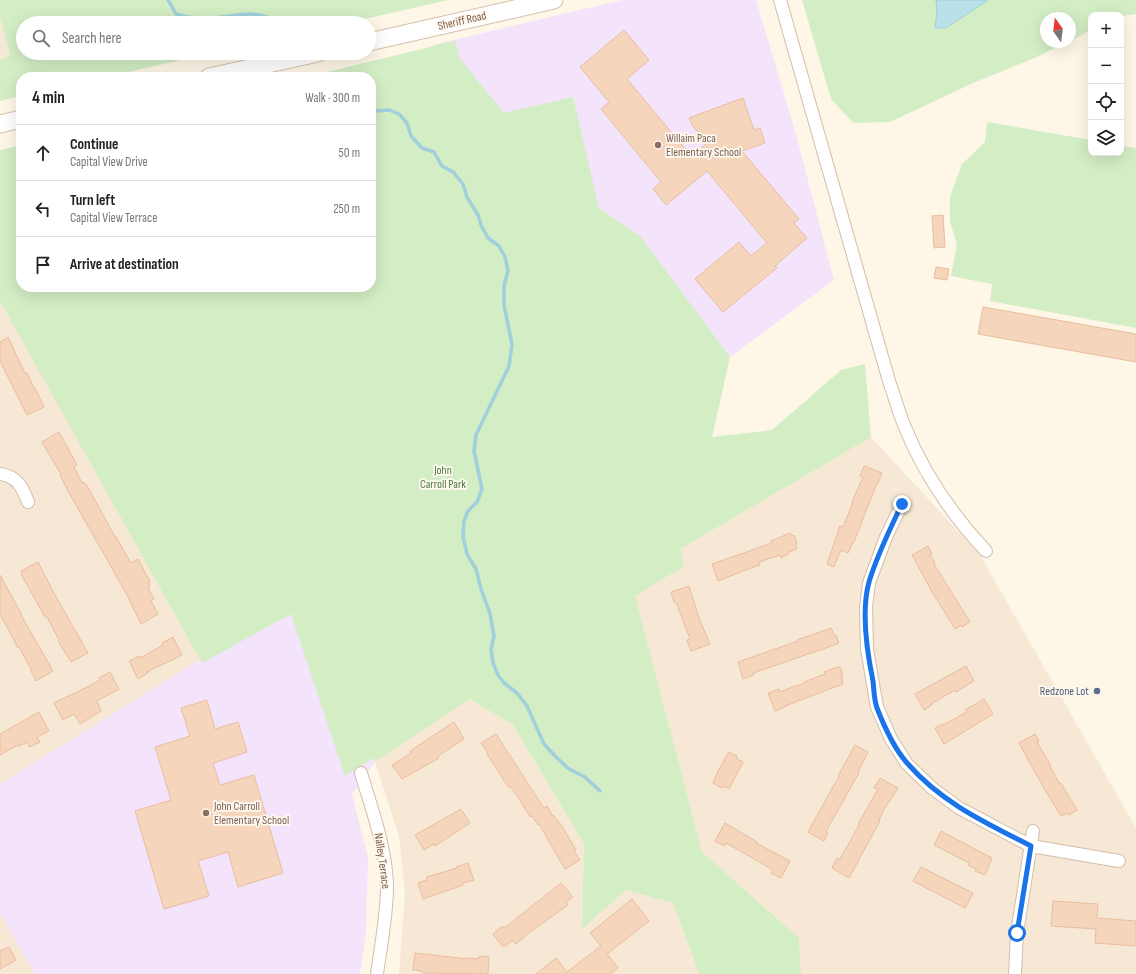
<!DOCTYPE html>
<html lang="en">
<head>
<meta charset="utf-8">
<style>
	:root { --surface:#fff; --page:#f6f6f6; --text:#222; --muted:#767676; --line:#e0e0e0 }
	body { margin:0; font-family:"Sofia Sans Condensed",sans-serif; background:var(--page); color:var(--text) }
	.controls { position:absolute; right:12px; top:12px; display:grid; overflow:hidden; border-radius:8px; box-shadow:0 4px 16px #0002 }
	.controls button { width:36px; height:36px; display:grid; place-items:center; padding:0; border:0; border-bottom:1px solid var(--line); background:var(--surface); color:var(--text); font:20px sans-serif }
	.compass { position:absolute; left:1040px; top:12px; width:36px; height:36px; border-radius:50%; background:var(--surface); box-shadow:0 4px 16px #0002; rotate:346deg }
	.stop { position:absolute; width:12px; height:12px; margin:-9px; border:3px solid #1a73e8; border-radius:50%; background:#fff }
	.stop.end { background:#1a73e8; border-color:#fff; box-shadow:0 1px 4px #0008 }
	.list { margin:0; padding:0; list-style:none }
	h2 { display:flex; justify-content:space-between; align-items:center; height:52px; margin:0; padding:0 16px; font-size:17px }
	h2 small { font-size:13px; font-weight:400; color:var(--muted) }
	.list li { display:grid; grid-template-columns:26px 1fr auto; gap:12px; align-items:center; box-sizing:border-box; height:56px; padding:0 16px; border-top:1px solid var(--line) }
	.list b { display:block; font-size:15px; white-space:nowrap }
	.list p { margin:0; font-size:13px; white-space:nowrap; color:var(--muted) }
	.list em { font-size:13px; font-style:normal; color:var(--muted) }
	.icon { flex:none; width:22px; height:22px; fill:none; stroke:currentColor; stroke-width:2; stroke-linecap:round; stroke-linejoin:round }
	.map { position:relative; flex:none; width:1136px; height:974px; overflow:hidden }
	.search { position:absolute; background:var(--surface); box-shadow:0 4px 16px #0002; left:16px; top:16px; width:360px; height:44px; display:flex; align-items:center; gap:10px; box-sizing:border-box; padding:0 14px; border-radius:22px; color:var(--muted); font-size:15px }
	.panel { position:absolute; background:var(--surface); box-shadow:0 4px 16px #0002; left:16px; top:72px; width:360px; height:220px; border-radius:16px }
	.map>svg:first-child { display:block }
</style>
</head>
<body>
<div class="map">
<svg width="1136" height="974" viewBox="0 0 1136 974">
	<rect width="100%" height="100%" fill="#fef6e7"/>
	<g fill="#f6e8d5">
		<polygon points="0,16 10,56 0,60"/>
		<polygon points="0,283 207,656 0,784"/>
		<polygon points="871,437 980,555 1136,828 1136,974 801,974 799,938 702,852 630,578"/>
		<polygon points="470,699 513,725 584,844 582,929 626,890 673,903 699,974 399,974 405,894 399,836 375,762"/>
		<polygon points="0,913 35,974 0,974"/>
	</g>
	<g fill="#f3e4fb">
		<polygon points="622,0 756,0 794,127 834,280 730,357 640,236 558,179 445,42"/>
		<polygon points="355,486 354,647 375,762 352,794 368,857 366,932 360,974 35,974 0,913 0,784 206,656"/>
	</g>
	<g fill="#d3edc4">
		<polygon points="0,0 448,0 347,23 23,23 23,53 213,53 106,77 21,77 21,96 0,101 0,60 10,55 0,16"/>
		<polygon points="802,0 1136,0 1136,14 1121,16 1091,15 1091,30 1070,41 1070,18 1046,18 1046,42 1067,42 1037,57 973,83 890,122 853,123 831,99"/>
		<polygon points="455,41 460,59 504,113 573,97 599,208 640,236 730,357 712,437 772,430 841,370 865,364 871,437 680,549 684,566 635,596 702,852 799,938 801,974 699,974 673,903 626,890 582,929 584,844 513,725 470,699 375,762 374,758 345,776 291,614 202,663 0,301 0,150 21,145 21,287 371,287 371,77 306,77 426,48 445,42 447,43"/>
		<polygon points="987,122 1091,140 1091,153 1121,153 1121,146 1136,148 1136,328 990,301 992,284 951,276 957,244 950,222 950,197 962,164 985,142"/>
	</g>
	<polygon fill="#bae1ea" stroke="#9fd0dc" points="936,0 988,0 946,28 935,28 937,11"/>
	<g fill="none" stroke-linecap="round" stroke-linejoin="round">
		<g stroke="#9fd0dc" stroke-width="3.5">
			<path d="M168 0 176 14C188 18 199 19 211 18 235 17 256 7 278 23"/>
			<polyline points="371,110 374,111 389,110 399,114 407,123 411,136 422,148 434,152 442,166 453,172 463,184 467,197 478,215 481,225 488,238 499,246 505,257 508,271 504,286 504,305 512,344 509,366 476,435 474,451 482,489 477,502 468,511 464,521 463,536 467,554 476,569 481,589 490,614 494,636 491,649 493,663 498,675 504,683 517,693 527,706 544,744 555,756 569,769 585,777 600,791"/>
		</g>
	</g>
	<g fill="#f5d6bd" stroke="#e9bd9c">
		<polygon points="624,30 649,60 627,79 691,156 707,143 692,125 689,118 743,98 754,130 760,128 765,143 742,151 799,219 794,223 807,238 775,266 777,268 723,312 695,279 739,242 751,256 767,243 707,171 666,205 653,189 661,182 601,109 609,102 580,67"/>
		<polygon points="943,215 945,247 934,248 932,216"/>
		<polygon points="936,267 949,269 947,280 934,278"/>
		<polygon points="983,307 1136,334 1136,362 978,334"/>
		<polygon points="8,337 19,361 25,373 27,373 34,388 35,388 44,407 27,415 0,361 0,342"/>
		<polygon points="59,432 77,465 74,467 82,483 84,482 89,489 115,537 116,537 131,563 138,559 150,582 148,583 150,586 148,588 154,599 151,601 158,614 141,624 126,593 68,491 60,475 61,474 42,442"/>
		<polygon points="864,466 882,473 878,483 877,483 854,542 853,542 848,553 841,550 834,567 827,564 840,526 843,527 853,502 852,502 863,477 860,476"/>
		<polygon points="790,533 792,536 794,535 797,544 795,544 797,549 789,552 789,554 781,558 780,555 759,562 760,565 751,568 718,581 712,564 772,543 771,541"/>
		<polygon points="928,546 932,554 930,555 935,563 934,564 970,622 962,627 961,625 955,629 931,590 912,555"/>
		<polygon points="38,562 55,595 88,653 71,662 58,641 59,640 47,617 45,617 21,574 22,574 21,571"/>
		<polygon points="0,575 22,615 21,615 53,671 36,681 31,671 32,671 19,647 18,648 0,614"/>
		<polygon points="689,586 699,618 710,644 691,651 687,640 690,639 676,602 674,602 671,592"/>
		<polygon points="831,628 834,635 836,635 839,643 837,644 765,669 753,673 754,675 743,679 738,662 798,641 797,640"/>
		<polygon points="173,637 182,655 147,672 148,673 138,679 129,661 139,656 140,658 163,645 162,643"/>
		<polygon points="966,666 974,681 956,692 955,690 931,704 932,705 924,710 915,694"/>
		<polygon points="837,667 840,667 843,676 841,676 843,684 785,706 785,707 775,711 768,693 779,689 779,692 805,683 804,682 825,674 824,672"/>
		<polygon points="110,672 119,689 97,701 101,711 80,724 74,714 63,720 54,703 85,688 100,680 99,678"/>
		<polygon points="984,699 993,714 944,744 935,728 943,724 943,725 967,712 965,710"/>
		<polygon points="207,700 215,729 238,722 247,752 213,763 220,785 254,775 283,873 238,887 228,852 198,861 209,896 164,909 135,811 171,800 155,747 190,736 181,708"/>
		<polygon points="39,712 49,731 37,737 40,742 30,747 27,742 19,746 18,745 0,755 0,734"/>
		<polygon points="454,722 464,739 438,756 439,758 402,779 392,765 411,753 410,751"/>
		<polygon points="496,734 538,799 544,808 547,806 552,815 553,815 559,823 560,823 576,850 574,851 580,860 565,869 539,824 538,825 532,816 530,817 518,797 511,787 509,788 487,754 487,752 481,743"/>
		<polygon points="1035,734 1039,741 1037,742 1051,766 1050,767 1060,784 1061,783 1077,810 1069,815 1068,813 1061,816 1045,790 1019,743"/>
		<polygon points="855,745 868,752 858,772 859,773 826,831 828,833 824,841 808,832 834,785 839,777 838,776"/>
		<polygon points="729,752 737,756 736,758 743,762 729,789 723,786 722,788 713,783 717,773"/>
		<polygon points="880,778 898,788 883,811 879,820 880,821 849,878 832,868 837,858 839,860 848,845 859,825 858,824 878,789 874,788"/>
		<polygon points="461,809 470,823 435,846 434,844 424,850 415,835"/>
		<polygon points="725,823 757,842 756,843 790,861 781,878 771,873 773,870 758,861 726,843 724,846 715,841"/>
		<polygon points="941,831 992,858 985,875 975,871 976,869 968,865 969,863 934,845"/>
		<polygon points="468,863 474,880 462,883 463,885 423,899 418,883 427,880 427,877 457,868 456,867"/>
		<polygon points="921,867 973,893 965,908 913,881"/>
		<polygon points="561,883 573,897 566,902 568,905 530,932 516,944 513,940 506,946 502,946 493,934 502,926 504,928 512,922"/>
		<polygon points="632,899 649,921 607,954 618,968 610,974 536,974 556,958 567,972 601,946 590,933"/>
		<polygon points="1053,901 1098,904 1097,918 1136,921 1136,946 1095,943 1096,929 1051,926"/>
		<polygon points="9,947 16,960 0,969 0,951"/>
		<polygon points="415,953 468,959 468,958 479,959 479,956 489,957 488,974 422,973 422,971 413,970"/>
	</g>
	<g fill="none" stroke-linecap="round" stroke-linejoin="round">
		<defs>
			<g id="minor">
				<path d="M780 0 889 381C894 395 898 410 904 425 923 472 952 515 986 551"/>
				<path d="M0 474C17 476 23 488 28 502"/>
				<polyline points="902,504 886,537 869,583 866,607 867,649 877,707 891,739 907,764 932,788 959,808 1031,846 1119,861"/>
				<path d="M361 773C372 810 386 847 387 886 387 915 381 945 377 974"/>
				<polyline points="1015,974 1017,933 1033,831"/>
			</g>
			<g id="secondary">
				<polyline points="369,42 554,0"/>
				<polyline points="209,77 318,53"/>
				<polyline points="0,124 21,119"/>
			</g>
		</defs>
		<use href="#minor" stroke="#d1beab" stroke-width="14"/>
		<use href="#secondary" stroke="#d7c0ab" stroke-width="19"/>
		<use href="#minor" stroke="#fff" stroke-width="12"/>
		<use href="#secondary" stroke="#fff" stroke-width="17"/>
	</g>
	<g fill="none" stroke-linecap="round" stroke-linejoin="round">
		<path stroke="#1a73e8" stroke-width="5" d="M902 504C890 529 877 555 869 582 861 611 867 652 873 681 874 690 874 700 877 708 884 726 895 750 908 764 942 803 986 823 1031 846L1017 933"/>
	</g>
	<g fill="#8d6e63" stroke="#fff9ef" stroke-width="1.5">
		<circle cx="658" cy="145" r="4"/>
		<circle cx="206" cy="813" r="4"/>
	</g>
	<circle fill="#5c6f8a" stroke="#fff9ef" stroke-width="1.5" cx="1097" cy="691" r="4"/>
	<g text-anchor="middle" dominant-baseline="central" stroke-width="3.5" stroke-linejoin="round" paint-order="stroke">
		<g font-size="12" fill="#7a5d49" stroke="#fff9ef">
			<text transform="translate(462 21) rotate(-13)">Sheriff Road</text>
			<text transform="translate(382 861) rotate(82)">Nalley Terrace</text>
		</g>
		<g font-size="12" fill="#785e54" stroke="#fff9ef" text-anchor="start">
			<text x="666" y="138">Willaim Paca<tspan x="666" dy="14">Elementary School</tspan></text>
			<text x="214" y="806">John Carroll<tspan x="214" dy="14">Elementary School</tspan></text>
		</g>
		<g font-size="12" fill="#4c7a3d" stroke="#fff9ef">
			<text x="443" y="470">John<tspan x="443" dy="14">Carroll Park</tspan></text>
		</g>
		<g font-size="12" fill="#4e5e75" stroke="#fff9ef" text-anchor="end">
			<text x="1089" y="691">Redzone Lot</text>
		</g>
	</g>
</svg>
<div class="controls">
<button>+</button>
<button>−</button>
<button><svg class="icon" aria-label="locate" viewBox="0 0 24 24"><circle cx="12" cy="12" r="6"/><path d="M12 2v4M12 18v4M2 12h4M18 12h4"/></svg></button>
<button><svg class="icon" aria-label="layers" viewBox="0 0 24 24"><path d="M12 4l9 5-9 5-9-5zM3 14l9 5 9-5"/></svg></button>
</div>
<svg class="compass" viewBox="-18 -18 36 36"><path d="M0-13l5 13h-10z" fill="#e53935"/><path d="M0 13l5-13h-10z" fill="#767676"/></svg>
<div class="stop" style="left:1017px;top:933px"></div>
<div class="stop end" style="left:902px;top:504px"></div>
<div class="search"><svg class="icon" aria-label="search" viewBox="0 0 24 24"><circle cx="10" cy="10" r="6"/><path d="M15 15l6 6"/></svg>Search here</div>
<section class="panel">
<h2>4 min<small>Walk · 300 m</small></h2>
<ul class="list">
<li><svg class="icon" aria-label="ahead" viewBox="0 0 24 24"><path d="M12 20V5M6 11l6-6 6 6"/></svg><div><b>Continue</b><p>Capital View Drive</p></div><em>50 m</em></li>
<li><svg class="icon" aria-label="left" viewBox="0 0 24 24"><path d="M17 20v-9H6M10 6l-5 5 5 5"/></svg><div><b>Turn left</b><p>Capital View Terrace</p></div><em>250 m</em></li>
<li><svg class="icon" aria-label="arrive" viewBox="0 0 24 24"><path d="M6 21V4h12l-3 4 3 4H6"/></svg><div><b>Arrive at destination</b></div></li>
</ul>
</section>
</div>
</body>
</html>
